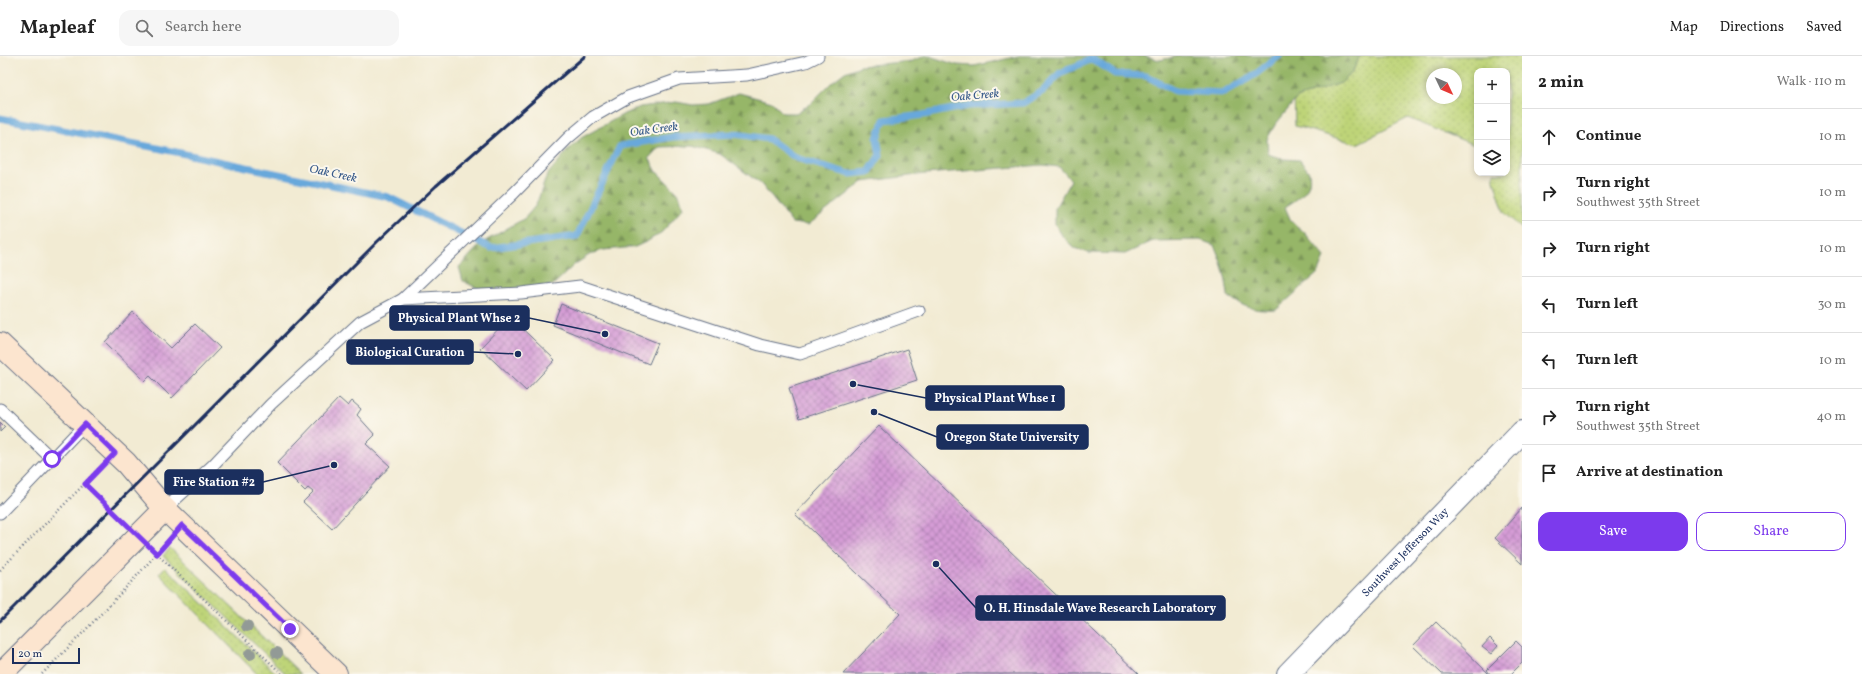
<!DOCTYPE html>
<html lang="en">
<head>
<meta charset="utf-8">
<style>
	:root { --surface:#fff; --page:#f6f6f6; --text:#222; --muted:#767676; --line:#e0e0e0; --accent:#7c3aed }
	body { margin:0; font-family:Vollkorn,serif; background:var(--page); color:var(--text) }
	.controls { position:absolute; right:12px; top:12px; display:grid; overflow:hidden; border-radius:8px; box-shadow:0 2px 6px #0003 }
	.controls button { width:36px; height:36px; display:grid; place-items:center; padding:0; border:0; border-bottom:1px solid var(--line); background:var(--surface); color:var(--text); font:20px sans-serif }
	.compass { position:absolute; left:1426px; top:12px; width:36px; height:36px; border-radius:50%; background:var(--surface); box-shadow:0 2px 6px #0003; rotate:134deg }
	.scale { position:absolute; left:12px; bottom:10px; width:68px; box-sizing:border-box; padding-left:4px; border:2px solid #1b2f5e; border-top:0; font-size:11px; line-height:14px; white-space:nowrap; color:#1b2f5e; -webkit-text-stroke:3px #fbf7ec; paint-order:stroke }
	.stop { position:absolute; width:12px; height:12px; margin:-9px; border:3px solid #7c3aed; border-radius:50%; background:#fff }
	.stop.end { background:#7c3aed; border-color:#fff; box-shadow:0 1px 4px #0008 }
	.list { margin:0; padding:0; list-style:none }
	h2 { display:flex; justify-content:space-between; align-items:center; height:52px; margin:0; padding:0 16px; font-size:17px }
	h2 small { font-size:13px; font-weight:400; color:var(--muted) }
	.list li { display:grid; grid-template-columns:26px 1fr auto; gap:12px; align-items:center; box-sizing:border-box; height:56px; padding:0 16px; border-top:1px solid var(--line) }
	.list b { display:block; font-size:15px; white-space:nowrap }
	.list p { margin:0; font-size:13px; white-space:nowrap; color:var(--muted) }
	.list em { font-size:13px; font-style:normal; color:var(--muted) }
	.actions { display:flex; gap:8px; padding:12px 16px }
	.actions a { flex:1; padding:9px 0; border:1px solid var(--accent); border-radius:12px; text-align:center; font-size:14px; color:var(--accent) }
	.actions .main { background:var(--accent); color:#fff }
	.icon { flex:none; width:22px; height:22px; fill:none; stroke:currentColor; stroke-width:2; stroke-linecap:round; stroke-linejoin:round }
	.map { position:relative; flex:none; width:1522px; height:618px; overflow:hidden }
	header { display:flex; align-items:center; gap:24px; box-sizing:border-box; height:56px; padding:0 20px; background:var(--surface); border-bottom:1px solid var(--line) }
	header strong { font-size:19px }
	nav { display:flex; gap:22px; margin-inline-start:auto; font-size:14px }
	.search { width:280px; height:36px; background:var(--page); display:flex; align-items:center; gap:10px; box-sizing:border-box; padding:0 14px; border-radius:12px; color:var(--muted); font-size:15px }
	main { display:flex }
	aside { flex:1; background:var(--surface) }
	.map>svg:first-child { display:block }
</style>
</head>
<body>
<header>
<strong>Mapleaf</strong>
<div class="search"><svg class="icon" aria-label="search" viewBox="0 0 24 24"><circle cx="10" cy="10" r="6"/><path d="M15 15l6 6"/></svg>Search here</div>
<nav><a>Map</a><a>Directions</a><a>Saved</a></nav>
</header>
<main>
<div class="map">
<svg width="1522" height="618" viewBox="0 0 1522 618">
	<defs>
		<pattern id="grass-dots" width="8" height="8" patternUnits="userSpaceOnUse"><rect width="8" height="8" fill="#bed478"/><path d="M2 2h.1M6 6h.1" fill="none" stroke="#a3b66a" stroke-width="1.8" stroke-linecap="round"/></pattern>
		<pattern id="forest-firs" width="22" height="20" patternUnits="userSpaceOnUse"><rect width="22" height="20" fill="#96b668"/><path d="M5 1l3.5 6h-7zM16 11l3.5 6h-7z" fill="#7a9459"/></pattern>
		<pattern id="building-cross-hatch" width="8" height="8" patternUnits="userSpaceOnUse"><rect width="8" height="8" fill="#d59cd6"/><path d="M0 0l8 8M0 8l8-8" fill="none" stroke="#ac80b1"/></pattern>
	</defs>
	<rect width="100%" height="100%" fill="#fbf7ec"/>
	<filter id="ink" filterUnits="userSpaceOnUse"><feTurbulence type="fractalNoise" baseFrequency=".025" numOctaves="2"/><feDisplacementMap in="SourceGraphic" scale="8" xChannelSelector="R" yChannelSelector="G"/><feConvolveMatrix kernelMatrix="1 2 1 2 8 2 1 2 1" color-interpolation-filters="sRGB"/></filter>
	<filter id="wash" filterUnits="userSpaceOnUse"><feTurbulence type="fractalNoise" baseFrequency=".012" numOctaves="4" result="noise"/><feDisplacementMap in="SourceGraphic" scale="16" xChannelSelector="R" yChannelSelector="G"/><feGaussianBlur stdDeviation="0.9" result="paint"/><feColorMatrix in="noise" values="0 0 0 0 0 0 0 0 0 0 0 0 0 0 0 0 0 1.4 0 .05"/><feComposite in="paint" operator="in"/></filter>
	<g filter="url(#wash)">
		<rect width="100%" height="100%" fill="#f2ebd3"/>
		<g fill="url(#grass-dots)" stroke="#6c826b" fill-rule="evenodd">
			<path d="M1329 0H1522V173L1504 156 1494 124V117H1507V15H1477V90L1408 62 1357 88 1295 70 1294 33ZM1432 18H1456V42H1432Z"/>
			<polygon points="170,492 301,618 286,618 163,500"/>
			<polygon points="165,511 277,618 257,618 159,518"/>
		</g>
		<path fill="url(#forest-firs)" stroke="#587263" d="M924 0H929L957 9 974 10 1019 0H1144L1160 4 1180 0H1360L1352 17 1341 27 1297 42 1275 69 1267 83 1268 98 1283 103 1300 104C1302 108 1308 113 1309 117 1313 135 1297 143 1285 151L1291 165 1304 176 1325 201 1319 216 1276 254C1256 255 1244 252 1228 240 1226 221 1222 206 1214 189L1200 184 1153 185 1125 198 1089 197 1074 192 1063 181 1055 168V152L1071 124 1059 111 1043 109 925 118 863 126 808 169 792 167 761 128 720 98 692 90 659 91 649 102 657 116 679 138 683 152 662 176 648 185 635 191 603 194 589 199 574 209 553 229 491 239 463 225 459 211 482 187 525 162 536 149 547 119 568 94 581 82 624 58 640 51 676 46 693 49 709 48 739 37 772 46 783 57H796L810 48 832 26 845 16 860 10 912 5Z"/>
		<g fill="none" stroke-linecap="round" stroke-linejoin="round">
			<polyline stroke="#67a8db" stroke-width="7" points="0,62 157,92 388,141 491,192 577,180 620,90 672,81 735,78 769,83 796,102 850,118 869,116 880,99 877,82 884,64 923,59 968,50 1023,47 1043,35 1060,17 1092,3 1115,18 1146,20 1175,35 1224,37 1257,17 1279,0"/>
		</g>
		<g id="blocks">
			<g fill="url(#building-cross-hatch)">
				<polygon points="561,248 658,287 649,308 553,269"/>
				<polygon points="133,256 171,292 195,268 220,292 172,342 150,320 145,325 105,286"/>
				<polygon points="510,261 555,304 526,335 480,292"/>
				<polygon points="907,293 917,324 799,363 789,332"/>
				<polygon points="339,342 348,350 352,345 361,353 357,359 375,379 366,388 390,410 332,473 303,446 313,436 308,432 305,435 277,407"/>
				<polygon points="0,366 5,371 0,376"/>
				<polygon points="879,370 1139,618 843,618 900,558 795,458"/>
				<polygon points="1522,452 1522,508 1495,482"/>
				<polygon points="1436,566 1489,618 1442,618 1413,590"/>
				<polygon points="1490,582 1498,590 1491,598 1482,591"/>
				<polygon points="1516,585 1522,591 1522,607 1511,618 1490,618 1487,614"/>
			</g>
		</g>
	</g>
	<g filter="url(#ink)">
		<use href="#blocks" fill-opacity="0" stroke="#667187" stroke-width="1"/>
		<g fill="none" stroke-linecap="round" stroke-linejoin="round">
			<defs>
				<g id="lane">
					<polyline points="403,243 514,137 568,82 593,61 628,41 679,23 747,19 806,6 818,0"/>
					<polyline points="0,353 52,403"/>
					<polyline points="165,453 213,409 271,348 360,266 403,243 521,237 580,230 760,289 800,298 919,255"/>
					<polyline points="0,457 85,368"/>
				</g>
				<g id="street">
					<path id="s1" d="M1288 618 1522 376"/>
				</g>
				<g id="secondary">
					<polyline points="0,288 126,407 165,453 336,618"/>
					<polyline points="1,618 165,453"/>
				</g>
			</defs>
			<use href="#lane" stroke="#667187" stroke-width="13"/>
			<use href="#street" stroke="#667187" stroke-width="24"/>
			<use href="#secondary" stroke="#667187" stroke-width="24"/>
			<g stroke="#667187" stroke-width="2.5" stroke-dasharray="1 3" stroke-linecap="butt">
				<polyline points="85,428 122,464"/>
				<polyline points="154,495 282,618"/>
				<polyline points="0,514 99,413"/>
				<path d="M42 618C85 575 127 532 167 486"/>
			</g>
			<use href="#lane" stroke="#fff" stroke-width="11"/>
			<use href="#street" stroke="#fff" stroke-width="22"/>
			<use href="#secondary" stroke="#fce5cf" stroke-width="22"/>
			<polyline stroke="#1b2f5e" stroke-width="3" points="0,565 377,186 436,130 585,0"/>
		</g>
		<g fill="#929a96">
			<circle cx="247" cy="570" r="6"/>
			<circle cx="277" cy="597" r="6"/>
			<circle cx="250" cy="598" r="6"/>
		</g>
	</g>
	<g fill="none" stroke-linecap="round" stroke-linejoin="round" filter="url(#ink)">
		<polyline stroke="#7c3aed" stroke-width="5" points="52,403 85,368 115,397 85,428 157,498 182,469 290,573"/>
	</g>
	<g text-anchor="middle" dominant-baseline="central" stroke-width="4" stroke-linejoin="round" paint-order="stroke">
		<g font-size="11" fill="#1b2f5e" stroke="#fbf7ec">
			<text stroke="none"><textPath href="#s1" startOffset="169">Southwest Jefferson Way</textPath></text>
		</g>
		<g font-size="12" font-style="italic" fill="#36598a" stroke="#fbf7ec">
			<text transform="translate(975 40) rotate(-5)">Oak Creek</text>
			<text transform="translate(654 74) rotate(-8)">Oak Creek</text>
			<text transform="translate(333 118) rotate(12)">Oak Creek</text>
		</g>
	</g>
	<path fill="none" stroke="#1b2f5e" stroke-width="1.5" d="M605 278L529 262M518 298L473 296M853 328L926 342M874 356L937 381M334 409L263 426M936 508L976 552"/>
	<g fill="#1b2f5e" stroke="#fbf7ec" stroke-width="1.5">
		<circle cx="605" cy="278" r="4"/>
		<circle cx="518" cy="298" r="4"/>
		<circle cx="853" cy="328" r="4"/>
		<circle cx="874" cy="356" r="4"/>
		<circle cx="334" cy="409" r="4"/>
		<circle cx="936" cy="508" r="4"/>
	</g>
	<g fill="#1b2f5e" stroke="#1b2f5e" stroke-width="1.5">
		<rect x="390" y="250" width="139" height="24" rx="4"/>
		<rect x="347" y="284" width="126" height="24" rx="4"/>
		<rect x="926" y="330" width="138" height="24" rx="4"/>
		<rect x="937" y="369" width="151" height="24" rx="4"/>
		<rect x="165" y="414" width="98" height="24" rx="4"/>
		<rect x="976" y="540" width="249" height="24" rx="4"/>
	</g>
	<g font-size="12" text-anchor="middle" font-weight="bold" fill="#fff">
		<text x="459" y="266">Physical Plant Whse 2</text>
		<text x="410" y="300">Biological Curation</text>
		<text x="995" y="346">Physical Plant Whse 1</text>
		<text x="1012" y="385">Oregon State University</text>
		<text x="214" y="430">Fire Station #2</text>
		<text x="1100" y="556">O. H. Hinsdale Wave Research Laboratory</text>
	</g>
</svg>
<div class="controls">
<button>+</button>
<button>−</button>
<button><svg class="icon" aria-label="layers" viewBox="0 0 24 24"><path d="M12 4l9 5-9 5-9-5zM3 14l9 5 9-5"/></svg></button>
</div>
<svg class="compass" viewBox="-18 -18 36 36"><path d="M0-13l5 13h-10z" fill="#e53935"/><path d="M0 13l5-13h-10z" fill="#767676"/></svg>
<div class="scale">20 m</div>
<div class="stop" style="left:52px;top:403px"></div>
<div class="stop end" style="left:290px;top:573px"></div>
</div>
<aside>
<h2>2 min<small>Walk · 110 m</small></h2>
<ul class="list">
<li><svg class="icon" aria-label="ahead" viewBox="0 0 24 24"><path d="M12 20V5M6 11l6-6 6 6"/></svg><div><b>Continue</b></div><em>10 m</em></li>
<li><svg class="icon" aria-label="right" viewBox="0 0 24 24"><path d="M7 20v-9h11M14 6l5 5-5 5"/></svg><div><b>Turn right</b><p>Southwest 35th Street</p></div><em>10 m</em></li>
<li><svg class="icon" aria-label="right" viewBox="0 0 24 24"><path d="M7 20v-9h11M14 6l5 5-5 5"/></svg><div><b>Turn right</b></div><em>10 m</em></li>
<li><svg class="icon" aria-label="left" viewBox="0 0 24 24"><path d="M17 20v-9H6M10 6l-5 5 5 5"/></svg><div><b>Turn left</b></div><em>30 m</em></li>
<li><svg class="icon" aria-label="left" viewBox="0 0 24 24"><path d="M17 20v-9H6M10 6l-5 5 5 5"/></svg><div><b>Turn left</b></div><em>10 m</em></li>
<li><svg class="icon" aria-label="right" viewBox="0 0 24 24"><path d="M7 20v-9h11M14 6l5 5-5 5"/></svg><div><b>Turn right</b><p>Southwest 35th Street</p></div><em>40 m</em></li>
<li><svg class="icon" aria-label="arrive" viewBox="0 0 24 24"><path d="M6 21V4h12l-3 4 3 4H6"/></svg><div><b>Arrive at destination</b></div></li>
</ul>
<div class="actions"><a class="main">Save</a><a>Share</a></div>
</aside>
</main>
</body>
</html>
